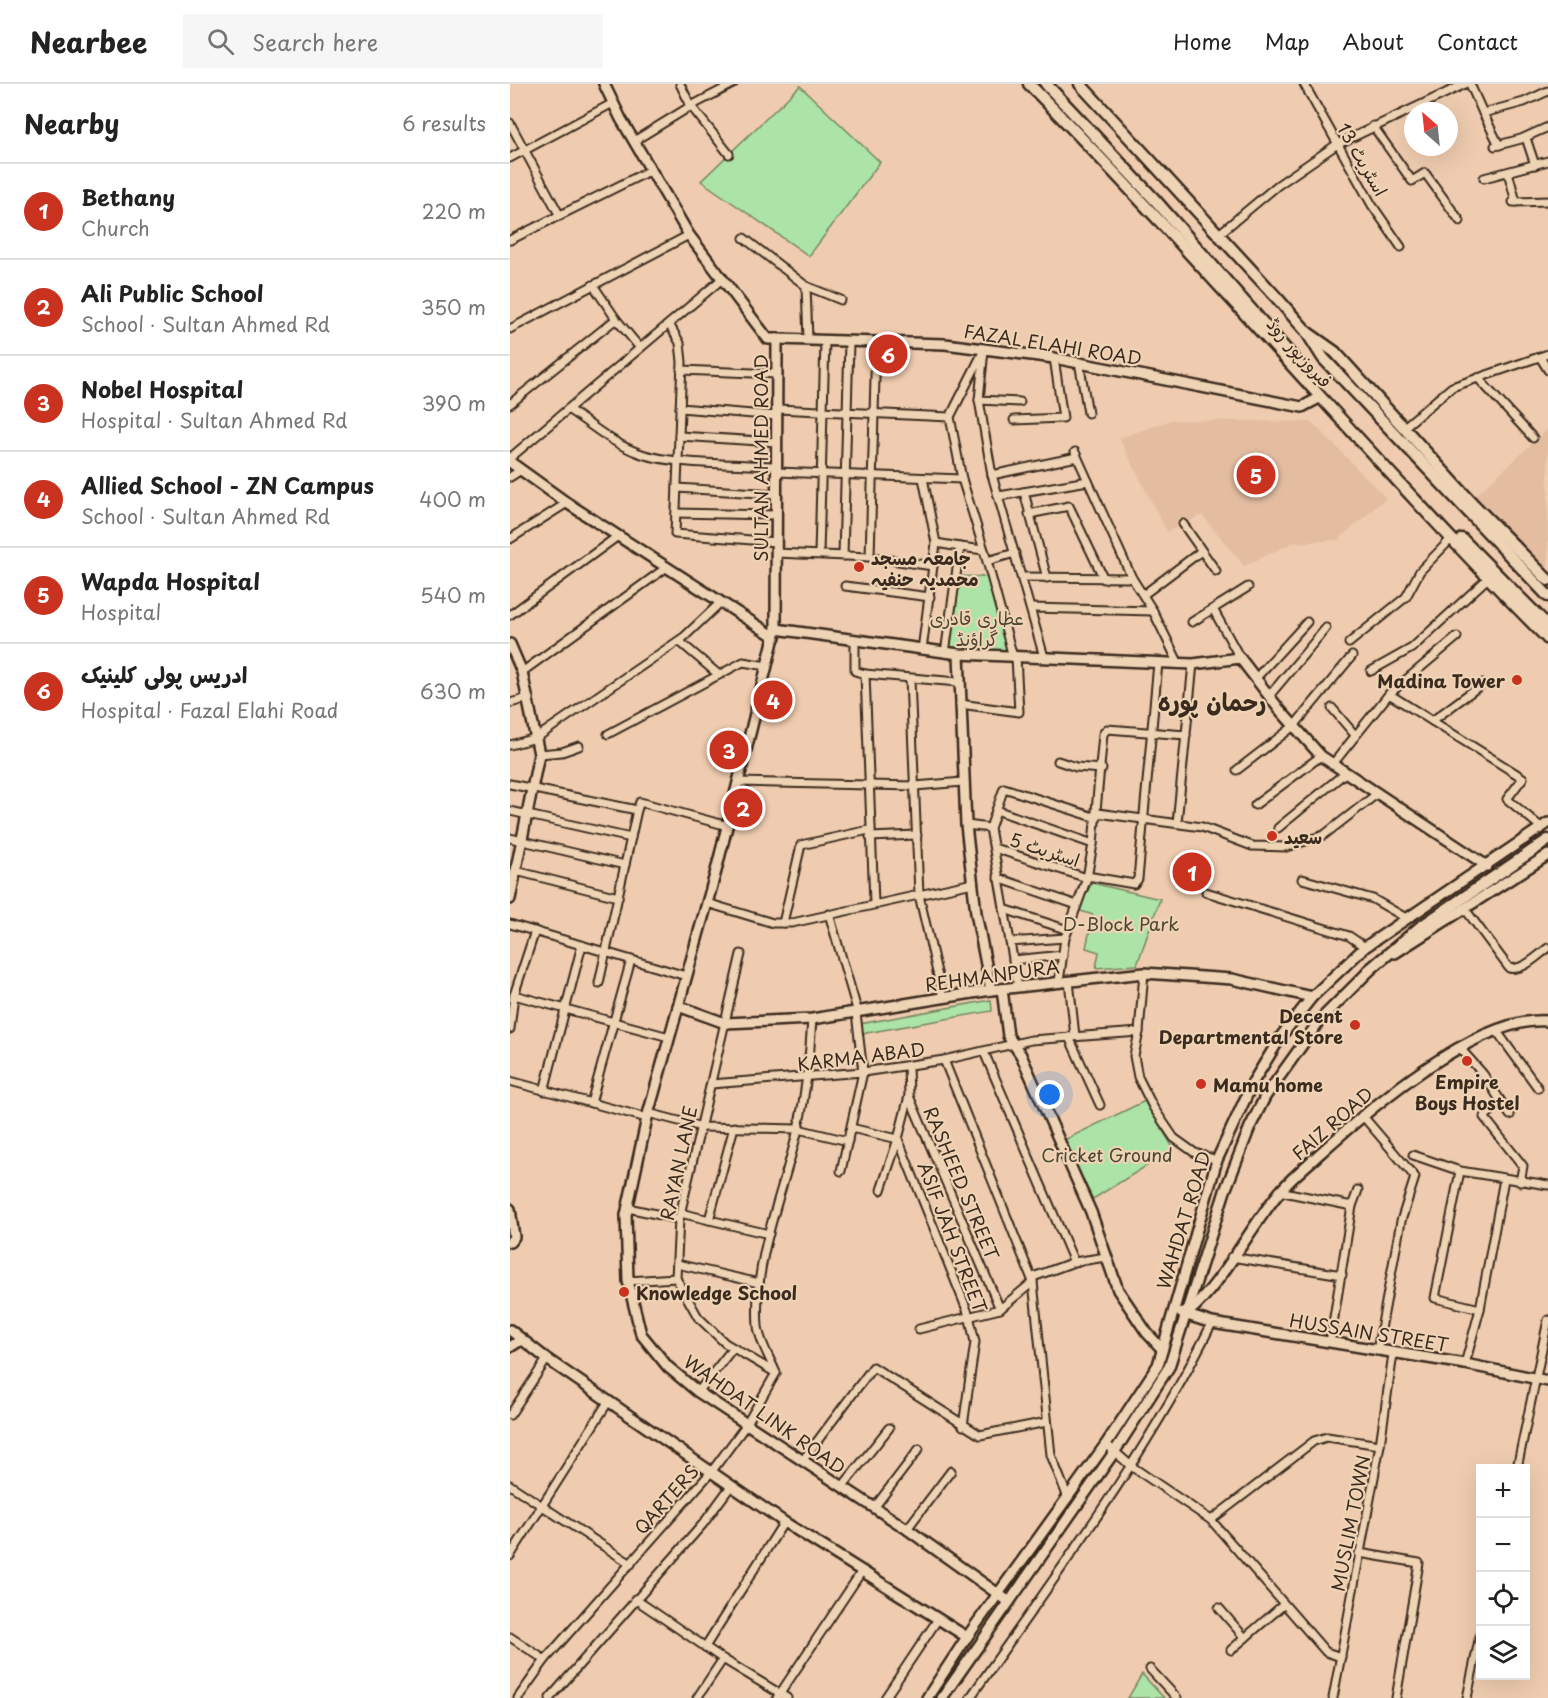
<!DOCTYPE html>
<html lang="en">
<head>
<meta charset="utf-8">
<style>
	:root { --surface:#fff; --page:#f6f6f6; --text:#222; --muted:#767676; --line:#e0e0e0; --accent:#c8321e }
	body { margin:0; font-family:"Playpen Sans","Playpen Sans Arabic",sans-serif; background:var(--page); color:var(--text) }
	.controls { position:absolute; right:18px; bottom:18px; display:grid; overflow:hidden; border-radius:0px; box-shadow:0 6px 24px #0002 }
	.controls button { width:54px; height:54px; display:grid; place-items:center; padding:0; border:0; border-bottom:2px solid var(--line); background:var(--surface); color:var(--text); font:30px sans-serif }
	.compass { position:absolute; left:894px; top:18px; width:54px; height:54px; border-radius:50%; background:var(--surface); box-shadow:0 6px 24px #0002; rotate:333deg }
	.you { position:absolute; left:540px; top:1011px; width:21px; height:21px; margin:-15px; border:4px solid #fff; border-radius:50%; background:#1a73e8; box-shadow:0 0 0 9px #1a73e833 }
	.badge { display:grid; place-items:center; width:39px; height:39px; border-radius:50%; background:var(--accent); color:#fff; font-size:20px; font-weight:700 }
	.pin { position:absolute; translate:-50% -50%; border:3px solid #fff; box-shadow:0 2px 6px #0006 }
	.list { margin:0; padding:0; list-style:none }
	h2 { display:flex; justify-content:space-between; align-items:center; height:78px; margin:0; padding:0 24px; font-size:26px }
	h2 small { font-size:20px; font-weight:400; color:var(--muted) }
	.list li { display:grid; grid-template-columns:39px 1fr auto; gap:18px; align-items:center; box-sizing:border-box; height:96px; padding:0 24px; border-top:2px solid var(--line) }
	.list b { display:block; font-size:22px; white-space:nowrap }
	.list p { margin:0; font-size:20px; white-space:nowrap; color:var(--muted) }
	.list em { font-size:20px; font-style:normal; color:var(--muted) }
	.icon { flex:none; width:33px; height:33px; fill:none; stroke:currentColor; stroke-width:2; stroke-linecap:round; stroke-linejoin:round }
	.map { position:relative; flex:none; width:1038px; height:1614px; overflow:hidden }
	header { display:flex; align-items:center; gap:36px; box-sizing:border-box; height:84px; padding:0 30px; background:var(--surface); border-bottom:2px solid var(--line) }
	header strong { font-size:28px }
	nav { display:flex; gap:33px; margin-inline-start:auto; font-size:21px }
	.search { width:420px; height:54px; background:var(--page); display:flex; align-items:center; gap:15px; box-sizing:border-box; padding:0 21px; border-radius:0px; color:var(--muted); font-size:22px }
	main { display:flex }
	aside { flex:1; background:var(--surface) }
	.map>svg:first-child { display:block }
</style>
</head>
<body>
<header>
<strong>Nearbee</strong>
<div class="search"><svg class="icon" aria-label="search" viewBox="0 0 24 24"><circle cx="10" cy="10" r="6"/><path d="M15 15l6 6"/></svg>Search here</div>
<nav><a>Home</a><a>Map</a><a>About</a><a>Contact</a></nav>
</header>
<main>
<aside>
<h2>Nearby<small>6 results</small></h2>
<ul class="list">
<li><span class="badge">1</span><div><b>Bethany</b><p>Church</p></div><em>220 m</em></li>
<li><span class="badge">2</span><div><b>Ali Public School</b><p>School · Sultan Ahmed Rd</p></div><em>350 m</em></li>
<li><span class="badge">3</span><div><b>Nobel Hospital</b><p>Hospital · Sultan Ahmed Rd</p></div><em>390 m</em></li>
<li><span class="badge">4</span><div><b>Allied School - ZN Campus</b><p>School · Sultan Ahmed Rd</p></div><em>400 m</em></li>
<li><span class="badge">5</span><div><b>Wapda Hospital</b><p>Hospital</p></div><em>540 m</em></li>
<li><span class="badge">6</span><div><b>ادریس پولی کلینیک</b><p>Hospital · Fazal Elahi Road</p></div><em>630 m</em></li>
</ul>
</aside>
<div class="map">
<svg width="1038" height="1614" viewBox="0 0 1038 1614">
	<rect width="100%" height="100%" fill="#efccaf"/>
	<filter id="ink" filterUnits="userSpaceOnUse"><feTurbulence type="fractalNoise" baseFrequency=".0167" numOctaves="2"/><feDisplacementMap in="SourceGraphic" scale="12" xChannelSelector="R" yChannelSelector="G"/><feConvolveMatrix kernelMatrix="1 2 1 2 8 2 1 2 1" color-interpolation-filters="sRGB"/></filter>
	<g filter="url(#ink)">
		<g fill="#e4bda1">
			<polygon points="661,336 802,338 876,414 828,456 782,459 734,482 692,431 657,448 609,354"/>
			<polygon points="1038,345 1038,490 965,412"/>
		</g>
		<g fill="#ace3a6" stroke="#748662" stroke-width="1.5">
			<polygon points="290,2 370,78 299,172 191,97"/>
			<polygon points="446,492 481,493 503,573 435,569"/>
			<polygon points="582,799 650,815 627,881 586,884 589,868 576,864 583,831 568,826"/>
			<polygon points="481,916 482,927 350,950 350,940"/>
			<polygon points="635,1017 664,1065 583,1115 552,1057"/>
			<polygon points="632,1590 654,1614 618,1614"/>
		</g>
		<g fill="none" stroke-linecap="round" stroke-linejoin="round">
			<defs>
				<g id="street">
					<polyline points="170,0 181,22 219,70"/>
					<polyline points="794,0 862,121 891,163"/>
					<polyline points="960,0 973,29 1014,18 1038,7"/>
					<polyline points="973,29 989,61"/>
					<polyline points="0,39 50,132"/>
					<polyline points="863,42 902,97 915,89 950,137"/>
					<polyline points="1016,54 1025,81"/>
					<polyline points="124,57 181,22 223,0"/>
					<polyline points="985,62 1011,55 1038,43"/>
					<polyline points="0,74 103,19"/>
					<polyline points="998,88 1006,118"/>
					<polyline points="974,94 1038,77"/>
					<polyline points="1003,118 1038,117"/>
					<polyline points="709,150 768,101 826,61 955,0"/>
					<polyline points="234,154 296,202 331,216"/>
					<polyline points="0,156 141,86"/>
					<polyline points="83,201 106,235 130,264"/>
					<polyline points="296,202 298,256"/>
					<polyline points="159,240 170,259 172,278 165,450 266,458"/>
					<polyline points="0,245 179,151"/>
					<polyline points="1030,273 1038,286"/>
					<polyline points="569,278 578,329"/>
					<polyline points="171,286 267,290"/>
					<polyline points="968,294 1023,354"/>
					<polyline points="469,316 510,318"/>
					<polyline points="0,320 106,235"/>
					<polyline points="170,324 267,332"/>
					<path d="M58 325C80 340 103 360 129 369 161 381 230 380 267 382"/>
					<polyline points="267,325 440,333"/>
					<polyline points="504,336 553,334 544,274"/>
					<polyline points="893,344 942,303 1038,270"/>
					<polyline points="169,352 267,358"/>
					<polyline points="565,368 622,494 643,527 669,580"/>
					<polyline points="0,374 212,195"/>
					<polyline points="267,388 452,395"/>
					<polyline points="482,391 567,373"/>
					<polyline points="0,393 11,386"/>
					<polyline points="167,404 266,410"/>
					<polyline points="514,408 537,494"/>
					<polyline points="489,412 578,397"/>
					<polyline points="166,429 267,431"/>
					<polyline points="519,430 559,422 594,495"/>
					<polyline points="673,440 706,487"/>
					<polyline points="0,455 57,419"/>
					<polyline points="426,459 450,463"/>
					<polyline points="474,466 503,573"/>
					<polyline points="266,469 360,473 423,482"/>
					<polyline points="309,470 315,257"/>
					<polyline points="333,472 339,258"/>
					<polyline points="360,473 366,258"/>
					<polyline points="477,477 505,469"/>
					<polyline points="512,493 622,494"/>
					<polyline points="335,502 420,513"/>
					<polyline points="633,511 690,468"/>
					<polyline points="521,524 643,527"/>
					<polyline points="703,525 730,574"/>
					<polyline points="0,531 108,452"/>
					<polyline points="682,538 738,503"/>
					<polyline points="169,557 209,591"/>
					<polyline points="345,557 345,587 355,590"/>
					<polyline points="839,559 896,513 910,487 941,455"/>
					<polyline points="412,566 426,459 413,394"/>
					<polyline points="435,569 450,463 474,466 452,395 440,333 474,266 469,316 482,391 534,573"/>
					<polyline points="861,587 902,564 978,494"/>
					<polyline points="12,588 157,483"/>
					<polyline points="746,594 797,538"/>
					<polyline points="400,595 409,811 433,914"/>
					<polyline points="879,610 947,553"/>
					<polyline points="759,612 816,544"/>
					<polyline points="0,619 19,614"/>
					<polyline points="450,620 509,628 506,573"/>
					<polyline points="822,624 845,651"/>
					<polyline points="922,637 972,600"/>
					<polyline points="98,650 233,578 257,582"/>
					<polyline points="0,661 26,654 174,553 211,518"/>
					<polyline points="29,670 52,668 69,662"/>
					<polyline points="548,677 566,683 592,685"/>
					<polyline points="822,681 879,610 1013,694 997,715 1032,744"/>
					<polyline points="727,686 784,642 842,572"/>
					<polyline points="228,698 405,702 453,698"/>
					<polyline points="0,700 127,726 130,718 218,742"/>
					<polyline points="745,721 811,672"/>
					<polyline points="486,726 583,760"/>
					<polyline points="0,727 121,754"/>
					<polyline points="588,729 692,743 742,762 777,763 814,751 868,709"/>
					<polyline points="667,739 683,580"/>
					<polyline points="456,741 480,744"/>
					<polyline points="768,744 835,689"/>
					<polyline points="360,753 407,751"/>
					<polyline points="0,754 115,781"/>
					<polyline points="484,764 577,794"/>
					<polyline points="6,787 108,813"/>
					<polyline points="577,792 624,800 628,795 648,579"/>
					<polyline points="488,794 567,821"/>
					<polyline points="792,795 863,815 896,834"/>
					<polyline points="696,808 839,852 855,863"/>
					<polyline points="197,819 263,839 282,839 463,799"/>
					<polyline points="364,819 355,590 448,598"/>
					<polyline points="494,825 558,846"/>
					<path d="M955 825 999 884C1013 887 1027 872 1038 864"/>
					<polyline points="319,830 348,929"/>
					<polyline points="273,839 291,761 359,746"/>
					<polyline points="0,840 176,892"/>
					<polyline points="500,858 555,854"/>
					<polyline points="231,870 169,1135 166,1194 188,1233 215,1259 266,1289"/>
					<polyline points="503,876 553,871"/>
					<polyline points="634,889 629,948 624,972 628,993 643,1023 664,1054 685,1069 707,1076"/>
					<polyline points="559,897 565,952"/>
					<polyline points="549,898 555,854 577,794 583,760 593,650 597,645 676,651"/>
					<polyline points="89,899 127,726"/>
					<polyline points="508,903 480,744 494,704 587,734"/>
					<polyline points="4,911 159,953"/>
					<polyline points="0,945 4,911 25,847"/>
					<polyline points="986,946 1028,1004"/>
					<polyline points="559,953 590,1021"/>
					<polyline points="950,964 973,990 1000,1031"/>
					<polyline points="434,976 523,1198 541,1371 558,1414"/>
					<polyline points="398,982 399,1012 490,1225"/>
					<polyline points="0,997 137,1034"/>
					<polyline points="201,1000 353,988 434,976 521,956 629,948"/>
					<polyline points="34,1007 72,861"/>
					<polyline points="399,1012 388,1055 459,1231 465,1258 453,1342"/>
					<polyline points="81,1019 121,876"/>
					<polyline points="991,1019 974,1033 1013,1082 1010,1098"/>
					<polyline points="138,1029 192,1043 288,1045 338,1057"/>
					<polyline points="852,1031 905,1093 891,1137 867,1267"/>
					<polyline points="341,1044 388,1055 371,1106"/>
					<polyline points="903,1071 950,1087 1038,1101"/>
					<polyline points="331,1087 353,988 346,929"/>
					<polyline points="950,1087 925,1214 970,1225"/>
					<polyline points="769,1107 842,1122"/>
					<polyline points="118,1124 169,1135"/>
					<polyline points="170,1129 259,1150"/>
					<polyline points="199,1136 224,1043"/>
					<polyline points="721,1173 832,1191"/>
					<polyline points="564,1178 596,1173"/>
					<polyline points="167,1180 249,1199"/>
					<polyline points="118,1197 166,1194"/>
					<polyline points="409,1245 490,1225 523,1198 523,1193 564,1178 474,968"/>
					<polyline points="820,1258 842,1122 848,1106"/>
					<polyline points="955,1280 970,1225 994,1095"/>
					<polyline points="188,1308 223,1264"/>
					<polyline points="0,1331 37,1275"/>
					<polyline points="596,1360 621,1382 701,1436 816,1568 831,1573"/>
					<polyline points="293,1376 363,1283 470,1351 537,1338"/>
					<polyline points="1007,1384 1038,1236"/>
					<polyline points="0,1401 121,1480"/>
					<polyline points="332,1403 379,1344"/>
					<polyline points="364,1424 409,1365"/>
					<polyline points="701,1436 804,1357 817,1353 870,1361"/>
					<polyline points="397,1445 441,1387"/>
					<polyline points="849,1469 909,1479 886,1614"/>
					<polyline points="0,1472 98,1318"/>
					<polyline points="125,1515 213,1575 277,1614"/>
					<polyline points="709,1524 735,1554"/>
					<polyline points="0,1553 35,1576"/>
					<polyline points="195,1563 274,1438"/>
					<polyline points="721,1566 773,1521"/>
					<polyline points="640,1585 667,1614"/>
					<path d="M8 1614 35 1576 202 1387 236 1341 266 1289C261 1276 249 1257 248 1242 243 1175 273 1109 288 1045 296 1008 300 972 302 935"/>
					<polyline points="40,1614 193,1440 221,1402"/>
					<polyline points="187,1614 213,1575"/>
					<polyline points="267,1614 352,1487"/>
					<polyline points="375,1614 428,1535"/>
					<path d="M460 1614C545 1492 636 1373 702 1239"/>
					<polyline points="823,1614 870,1361 883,1270"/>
					<polyline points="957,1614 970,1551"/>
				</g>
				<g id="secondary">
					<polyline points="94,0 111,35 179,151 258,255 267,255 266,545 206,787 137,1034 116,1131 118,1197 131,1250 158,1283 188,1308 397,1445 498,1517"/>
					<polyline points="267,255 435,260 544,274 792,323 809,314"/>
					<polyline points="0,378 57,419 265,553"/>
					<polyline points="266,545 449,570 683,580 730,574 769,625 811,672 977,782"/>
					<polyline points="0,560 12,588 29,670 0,815"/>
					<polyline points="449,570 456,741 466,829 481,906"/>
					<polyline points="885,869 1038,771"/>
					<polyline points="492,905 498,952 511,971 581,1128 608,1206 637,1249 652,1265"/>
					<polyline points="168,922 215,939 302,935 481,906 634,889 722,895 802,913"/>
					<polyline points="0,1125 4,1153 0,1158"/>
					<polyline points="671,1229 702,1239 955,1280 1038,1297"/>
					<path d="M678 1229C714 1197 737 1148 768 1110 779 1096 794 1084 807 1072 858 1026 967 931 1038 937"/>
					<polyline points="0,1246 37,1275 274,1438 457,1553"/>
					<polyline points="0,1263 11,1256"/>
					<polyline points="417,1614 457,1553 596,1360 648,1281 707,1076 743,998 772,951 802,913 855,863 1038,739"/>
					<polyline points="432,1614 605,1367 659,1283 715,1107 740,1043 755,1013 810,936 863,883"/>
				</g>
				<g id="primary">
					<path d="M519 0C697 181 860 375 1038 555"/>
					<polyline points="536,0 646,117 794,286"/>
					<polyline points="570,0 767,214 796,247 813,274 1038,512"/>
					<polyline points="798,249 825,268 963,420 1038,496"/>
					<polyline points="952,455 1038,542"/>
					<polyline points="858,887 909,844 1038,756"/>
				</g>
			</defs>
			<use href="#street" stroke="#3b2a1e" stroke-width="11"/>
			<use href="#secondary" stroke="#3b2a1e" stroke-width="14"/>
			<use href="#primary" stroke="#3b2a1e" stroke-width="15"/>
			<use href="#street" stroke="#eed3b5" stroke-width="7"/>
			<use href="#secondary" stroke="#eed3b5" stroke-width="9"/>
			<use href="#primary" stroke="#eed3b5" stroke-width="10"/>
		</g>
	</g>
	<g fill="#c8321e" stroke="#eed3b5" stroke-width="2">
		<circle cx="349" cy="483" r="6"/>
		<circle cx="1007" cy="596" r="6"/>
		<circle cx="762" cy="752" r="6"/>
		<circle cx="845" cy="941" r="6"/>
		<circle cx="957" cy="977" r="6"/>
		<circle cx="691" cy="1000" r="6"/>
		<circle cx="114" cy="1208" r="6"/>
	</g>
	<g text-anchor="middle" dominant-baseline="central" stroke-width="4.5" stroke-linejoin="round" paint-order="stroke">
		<g font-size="18" fill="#3b2a1e" stroke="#eed3b5">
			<text transform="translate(853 75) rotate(60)">اسٹریٹ 13</text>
			<text transform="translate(543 260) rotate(9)">FAZAL ELAHI ROAD</text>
			<text transform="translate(790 268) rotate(48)">فیروزپور روڈ</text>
			<text transform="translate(250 374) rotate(-90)">SULTAN AHMED ROAD</text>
			<text transform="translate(535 765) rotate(18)">اسٹریٹ 5</text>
			<text transform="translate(482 891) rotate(-8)">REHMANPURA</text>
			<text transform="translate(351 972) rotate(-7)">KARMA ABAD</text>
			<text transform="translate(822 1039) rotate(-41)">FAIZ ROAD</text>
			<text transform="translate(168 1079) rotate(-78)">RAYAN LANE</text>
			<text transform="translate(452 1099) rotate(67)">RASHEED STREET</text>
			<text transform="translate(673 1136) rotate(-73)">WAHDAT ROAD</text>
			<text transform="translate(443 1153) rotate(69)">ASIF JAH STREET</text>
			<text transform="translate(859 1248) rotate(9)">HUSSAIN STREET</text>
			<text transform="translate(255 1330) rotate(35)">WAHDAT LINK ROAD</text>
			<text transform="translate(156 1415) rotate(-48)">QARTERS</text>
			<text transform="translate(840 1439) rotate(-79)">MUSLIM TOWN</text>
		</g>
		<g font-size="18" font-weight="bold" fill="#3b2a1e" stroke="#eed3b5" text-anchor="start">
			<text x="361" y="473">جامعہ مسجد<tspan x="361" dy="21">محمدیہ حنفیہ</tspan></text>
			<text x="995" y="596" text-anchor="end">Madina Tower</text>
			<text x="774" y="752">سعید</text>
			<text x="833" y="931" text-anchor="end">Decent<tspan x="833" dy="21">Departmental Store</tspan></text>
			<text x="957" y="997" text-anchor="middle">Empire<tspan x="957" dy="21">Boys Hostel</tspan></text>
			<text x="703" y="1000">Mamu home</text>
			<text x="126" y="1208">Knowledge School</text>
		</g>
		<g font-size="18" fill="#4c4632" stroke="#eed3b5">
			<text x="467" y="533">عطاری قادری<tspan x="467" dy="21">گراؤنڈ</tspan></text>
			<text x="611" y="839">D-Block Park</text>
			<text x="597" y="1070">Cricket Ground</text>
		</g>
		<g font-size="24" font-weight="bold" fill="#3b2a1e" stroke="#eed3b5">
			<text x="702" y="617">رحمان پورہ</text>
		</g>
	</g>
</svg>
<div class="controls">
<button>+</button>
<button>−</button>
<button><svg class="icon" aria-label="locate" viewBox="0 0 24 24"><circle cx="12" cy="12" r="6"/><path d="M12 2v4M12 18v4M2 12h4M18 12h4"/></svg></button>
<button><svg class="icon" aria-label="layers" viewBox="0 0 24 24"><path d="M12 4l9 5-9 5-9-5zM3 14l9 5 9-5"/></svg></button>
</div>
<svg class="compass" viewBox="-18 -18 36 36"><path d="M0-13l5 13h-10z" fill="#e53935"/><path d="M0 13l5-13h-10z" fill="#767676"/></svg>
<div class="you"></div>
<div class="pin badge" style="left:682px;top:788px">1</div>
<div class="pin badge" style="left:233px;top:724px">2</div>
<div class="pin badge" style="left:219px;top:666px">3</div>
<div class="pin badge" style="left:263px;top:616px">4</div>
<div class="pin badge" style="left:746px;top:391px">5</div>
<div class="pin badge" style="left:378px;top:270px">6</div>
</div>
</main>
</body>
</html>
